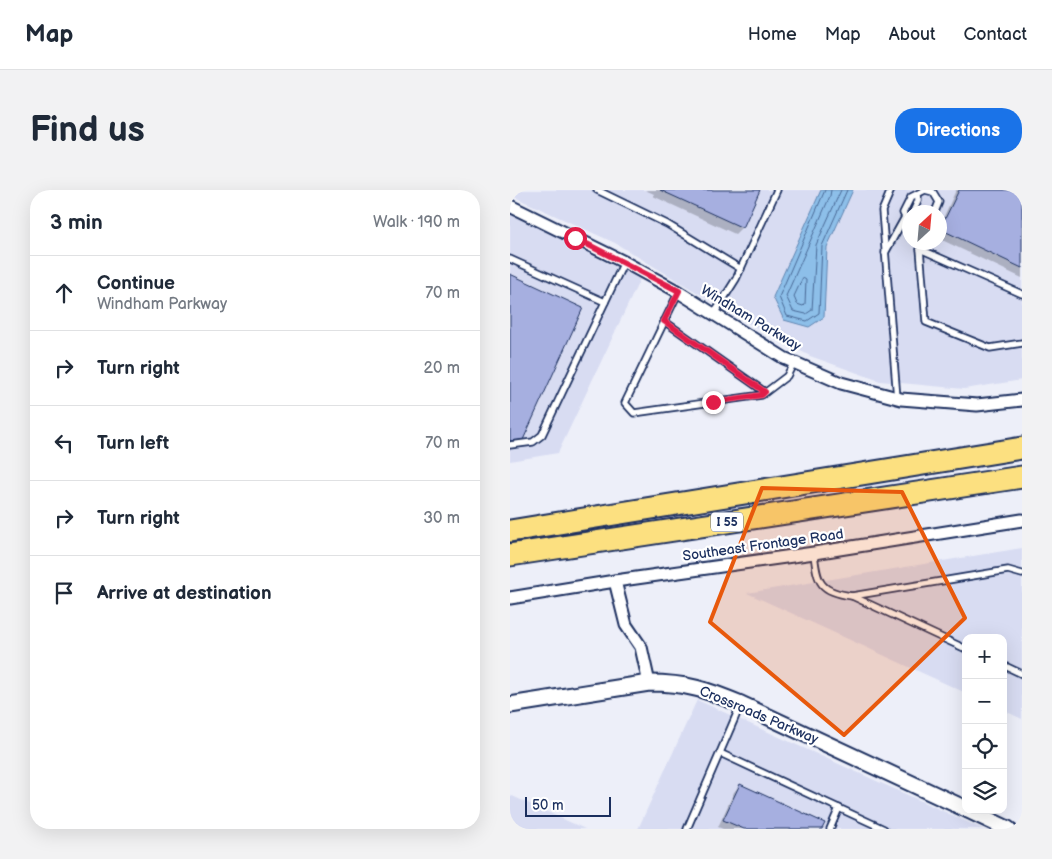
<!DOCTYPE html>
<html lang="en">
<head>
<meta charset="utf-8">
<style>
	:root { --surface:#fff; --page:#f2f2f3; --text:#1f2937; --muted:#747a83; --line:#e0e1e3; --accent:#1a73e8 }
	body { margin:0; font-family:"Balsamiq Sans",sans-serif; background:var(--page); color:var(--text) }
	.controls { position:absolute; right:15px; bottom:15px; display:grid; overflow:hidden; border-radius:10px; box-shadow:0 5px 20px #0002 }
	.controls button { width:45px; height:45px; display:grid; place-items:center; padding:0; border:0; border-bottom:1px solid var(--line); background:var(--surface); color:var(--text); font:25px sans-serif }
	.compass { position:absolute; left:392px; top:15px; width:45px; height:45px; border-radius:50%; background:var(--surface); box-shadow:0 5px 20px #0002; rotate:26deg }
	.scale { position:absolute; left:15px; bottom:12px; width:86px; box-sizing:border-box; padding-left:5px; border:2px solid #1b2f5e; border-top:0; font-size:14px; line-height:18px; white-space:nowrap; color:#1b2f5e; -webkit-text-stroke:4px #fff; paint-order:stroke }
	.stop { position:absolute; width:15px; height:15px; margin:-11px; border:4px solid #e11d48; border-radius:50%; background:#fff }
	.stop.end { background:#e11d48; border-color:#fff; box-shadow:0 1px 5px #0008 }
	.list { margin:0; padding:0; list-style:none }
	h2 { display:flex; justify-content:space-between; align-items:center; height:65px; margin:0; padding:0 20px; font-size:21px }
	h2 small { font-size:16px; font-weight:400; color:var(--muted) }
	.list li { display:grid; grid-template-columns:32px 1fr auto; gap:15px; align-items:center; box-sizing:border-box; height:75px; padding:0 20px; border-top:1px solid var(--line) }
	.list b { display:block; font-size:19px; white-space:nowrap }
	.list p { margin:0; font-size:16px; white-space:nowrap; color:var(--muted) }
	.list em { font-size:16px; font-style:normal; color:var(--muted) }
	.icon { flex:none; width:28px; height:28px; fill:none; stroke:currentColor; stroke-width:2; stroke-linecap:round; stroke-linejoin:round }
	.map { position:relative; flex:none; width:512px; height:639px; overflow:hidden; border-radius:20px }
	header { display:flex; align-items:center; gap:30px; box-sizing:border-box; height:70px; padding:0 25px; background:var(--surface); border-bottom:1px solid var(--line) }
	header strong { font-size:24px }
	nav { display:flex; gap:28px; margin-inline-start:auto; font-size:18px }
	.intro { display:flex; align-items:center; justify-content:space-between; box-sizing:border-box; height:120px; padding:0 30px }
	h1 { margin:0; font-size:35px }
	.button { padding:12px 22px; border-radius:20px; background:var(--accent); color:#fff; font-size:18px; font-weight:700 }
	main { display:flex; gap:30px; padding:0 30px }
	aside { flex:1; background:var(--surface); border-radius:20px; box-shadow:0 5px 20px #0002 }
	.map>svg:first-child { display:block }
</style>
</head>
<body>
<header>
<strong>Map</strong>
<nav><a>Home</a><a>Map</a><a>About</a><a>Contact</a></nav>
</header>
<div class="intro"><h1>Find us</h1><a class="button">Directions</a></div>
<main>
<aside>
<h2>3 min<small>Walk · 190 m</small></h2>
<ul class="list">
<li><svg class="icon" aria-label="ahead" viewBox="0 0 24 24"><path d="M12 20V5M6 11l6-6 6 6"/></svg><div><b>Continue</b><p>Windham Parkway</p></div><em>70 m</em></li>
<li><svg class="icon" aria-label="right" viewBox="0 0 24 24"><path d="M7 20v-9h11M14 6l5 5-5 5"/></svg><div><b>Turn right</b></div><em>20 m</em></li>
<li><svg class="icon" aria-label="left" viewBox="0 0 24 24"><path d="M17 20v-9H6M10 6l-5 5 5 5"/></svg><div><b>Turn left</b></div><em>70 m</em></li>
<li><svg class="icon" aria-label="right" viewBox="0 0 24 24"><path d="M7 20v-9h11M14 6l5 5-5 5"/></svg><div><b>Turn right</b></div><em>30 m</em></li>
<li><svg class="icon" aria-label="arrive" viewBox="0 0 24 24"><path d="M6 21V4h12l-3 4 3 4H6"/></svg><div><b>Arrive at destination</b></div></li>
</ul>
</aside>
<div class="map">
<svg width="512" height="639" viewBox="0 0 512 639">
	<rect width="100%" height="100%" fill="#edeff9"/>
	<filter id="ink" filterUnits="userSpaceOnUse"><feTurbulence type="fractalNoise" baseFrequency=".02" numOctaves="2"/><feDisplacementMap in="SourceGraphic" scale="10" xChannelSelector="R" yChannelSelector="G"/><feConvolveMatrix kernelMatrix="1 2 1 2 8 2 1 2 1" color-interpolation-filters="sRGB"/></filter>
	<g filter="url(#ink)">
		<g fill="#d8dcf2" fill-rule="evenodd">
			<path d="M0 0H512V190L454 199 370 191 300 166 236 132 105 53 0 5ZM400 22H430V52H400Z"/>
			<polygon points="0,24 130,89 48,263 0,271"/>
			<polygon points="512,358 512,529 493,520 493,448 456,448 456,503 237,403"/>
			<polygon points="187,510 473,639 128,639"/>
			<polygon points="0,605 75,639 0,639"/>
		</g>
		<polygon fill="#8dbfe9" stroke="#5f85b1" points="311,0 343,0 317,57 314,127 299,137 274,130 263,107"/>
		<g fill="#0003">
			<polygon points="135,0 249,0 232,37 225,44 143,6 144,4"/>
			<polygon points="446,0 512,0 512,88 430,49 430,35"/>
			<polygon points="230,595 313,633 310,639 213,639 208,637 224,602"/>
		</g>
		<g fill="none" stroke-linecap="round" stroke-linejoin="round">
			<g stroke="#496996" stroke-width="1">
				<polyline points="315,0 269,107 277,126 297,131 309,123 312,56 337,0"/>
				<polyline points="321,0 320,6 276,106 283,121 296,124 302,120 306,55 331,0"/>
				<polygon points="293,88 296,90 295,114 293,116 287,114 284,107"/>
			</g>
		</g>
		<g fill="#a6afe0" stroke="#1b2f5e">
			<polygon points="150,0 250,0 233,38"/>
			<polygon points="449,0 512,0 512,78 430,39"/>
			<polygon points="0,84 73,118 13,250 0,251"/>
			<polygon points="230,594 315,633 312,639 234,639 213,630"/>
		</g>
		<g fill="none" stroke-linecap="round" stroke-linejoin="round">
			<defs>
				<g id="service">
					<polyline points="87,0 157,34 231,79"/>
					<polyline points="381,0 372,21 387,208"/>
					<polyline points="403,22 408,11 408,4"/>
					<polyline points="412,52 410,59 416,132 480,158 512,153"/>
					<polyline points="410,59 512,104"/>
					<polyline points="375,63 395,27 393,23 401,7 415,0 423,2 429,12 425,22"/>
					<polyline points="0,69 95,112"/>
					<polyline points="169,101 115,213 124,223 252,205 277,186 284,172"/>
					<polyline points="204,124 226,89 267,0"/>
					<polyline points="154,131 255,202"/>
					<polyline points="0,255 23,252 32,245 114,72"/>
					<path d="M304 363C307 393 310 402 342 406L498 380 512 384"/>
					<polyline points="342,406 456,459"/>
					<polyline points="493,475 512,484"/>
					<polyline points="210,563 374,639"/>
					<polyline points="177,639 231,514"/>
					<polyline points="320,639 329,618"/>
				</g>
				<g id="minor">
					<polyline points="0,16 116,73 167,101 274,168 331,193 391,209 467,215 512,210"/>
					<polyline points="0,408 105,391"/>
					<polyline points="139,493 131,457 116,435 105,391 304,363 512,330"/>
				</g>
				<g id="tertiary">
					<path d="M0 515 139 493C177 493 197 500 231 514L456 619"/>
					<polyline points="458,620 498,639"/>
				</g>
				<g id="motorway">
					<polyline points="0,341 512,258"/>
					<polyline points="0,365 512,287"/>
				</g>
			</defs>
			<use href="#service" stroke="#1b2f5e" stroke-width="9"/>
			<use href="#minor" stroke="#1b2f5e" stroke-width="15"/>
			<use href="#tertiary" stroke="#1b2f5e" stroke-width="19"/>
			<use href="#motorway" stroke="#1b2f5e" stroke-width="25"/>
			<use href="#service" stroke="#fff" stroke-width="5.5"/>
			<use href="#minor" stroke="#fff" stroke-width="11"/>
			<use href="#tertiary" stroke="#fff" stroke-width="15"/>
			<use href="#motorway" stroke="#fce080" stroke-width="21"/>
		</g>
	</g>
	<g fill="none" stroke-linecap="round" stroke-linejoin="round" filter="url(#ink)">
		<polyline stroke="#e11d48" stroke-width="6" points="65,48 169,101 154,131 255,202 252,205 203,212"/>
	</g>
	<path fill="#e8590c" fill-opacity="0.2" stroke="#e8590c" stroke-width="4" stroke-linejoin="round" d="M252 298 392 302 455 428 334 545 200 432Z"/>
	<g text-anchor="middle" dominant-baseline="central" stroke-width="4.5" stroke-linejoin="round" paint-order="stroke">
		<rect fill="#fff" stroke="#5f6d8e" stroke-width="1" x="201" y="322.5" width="32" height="19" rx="4"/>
		<g font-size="12" font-weight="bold" fill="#1b2f5e">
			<text x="217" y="332">I 55</text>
		</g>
		<g font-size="14" fill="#1b2f5e" stroke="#fff">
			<text transform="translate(241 128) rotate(31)">Windham Parkway</text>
			<text transform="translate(253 355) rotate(-8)">Southeast Frontage Road</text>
			<text transform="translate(249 525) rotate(23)">Crossroads Parkway</text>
		</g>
	</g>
</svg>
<div class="controls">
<button>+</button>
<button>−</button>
<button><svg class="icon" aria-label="locate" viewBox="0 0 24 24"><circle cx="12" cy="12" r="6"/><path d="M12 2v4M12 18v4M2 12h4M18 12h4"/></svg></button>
<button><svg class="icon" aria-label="layers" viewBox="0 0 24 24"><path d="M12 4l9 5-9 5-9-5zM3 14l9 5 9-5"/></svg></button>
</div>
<svg class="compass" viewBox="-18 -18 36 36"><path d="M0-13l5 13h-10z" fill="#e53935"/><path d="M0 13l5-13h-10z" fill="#747a83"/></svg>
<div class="scale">50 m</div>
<div class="stop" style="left:65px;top:48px"></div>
<div class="stop end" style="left:203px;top:212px"></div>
</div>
</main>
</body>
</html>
